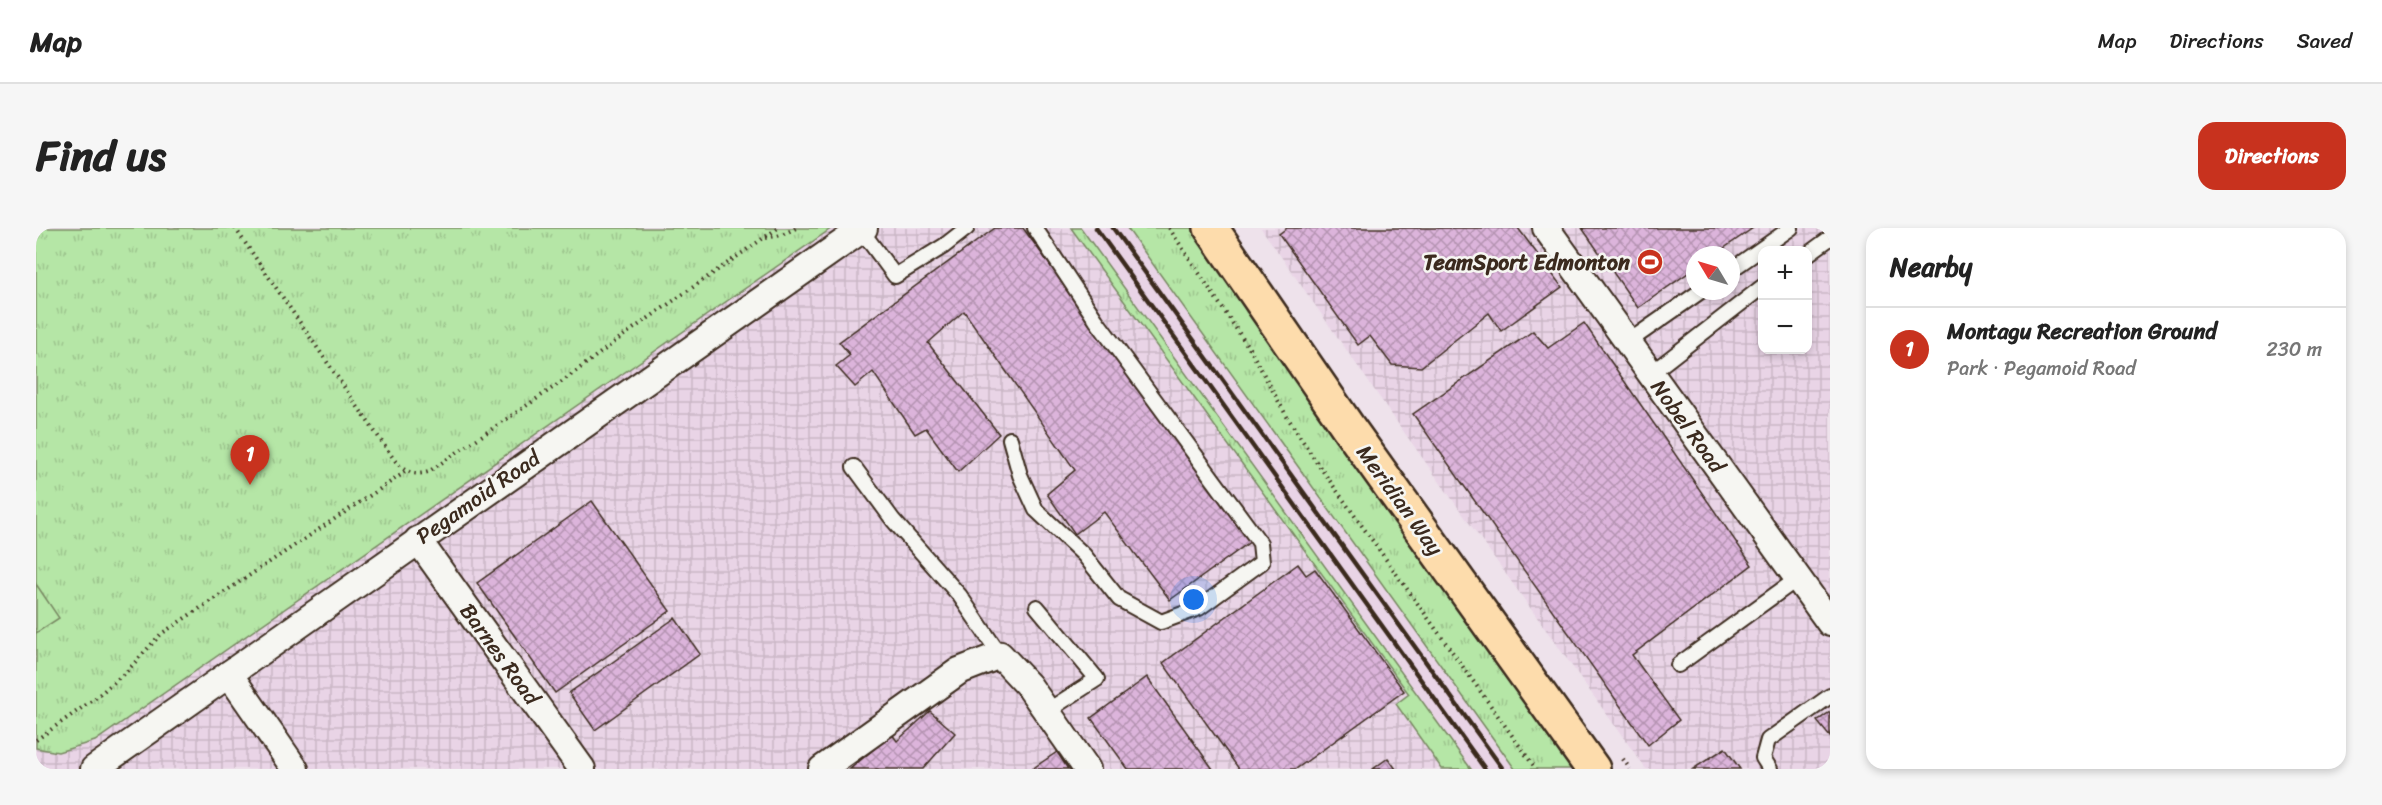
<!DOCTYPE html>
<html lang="en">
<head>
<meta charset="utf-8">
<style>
	:root { --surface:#fff; --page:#f6f6f6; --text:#222; --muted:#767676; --line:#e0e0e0; --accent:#c8321e }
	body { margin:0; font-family:Sriracha,sans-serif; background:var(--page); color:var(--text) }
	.controls { position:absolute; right:18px; top:18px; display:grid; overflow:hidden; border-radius:12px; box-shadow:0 3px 9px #0003 }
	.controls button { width:54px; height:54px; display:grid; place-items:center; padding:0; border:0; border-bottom:2px solid var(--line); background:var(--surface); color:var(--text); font:30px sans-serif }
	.compass { position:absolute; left:1650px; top:18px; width:54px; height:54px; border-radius:50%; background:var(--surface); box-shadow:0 3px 9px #0003; rotate:308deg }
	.you { position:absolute; left:1158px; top:372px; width:21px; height:21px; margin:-15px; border:4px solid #fff; border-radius:50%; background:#1a73e8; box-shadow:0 0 0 9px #1a73e833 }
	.badge { display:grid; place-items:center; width:39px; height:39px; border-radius:50%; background:var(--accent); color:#fff; font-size:20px; font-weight:700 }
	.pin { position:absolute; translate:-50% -50px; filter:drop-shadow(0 2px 3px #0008) }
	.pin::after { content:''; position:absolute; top:32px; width:21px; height:18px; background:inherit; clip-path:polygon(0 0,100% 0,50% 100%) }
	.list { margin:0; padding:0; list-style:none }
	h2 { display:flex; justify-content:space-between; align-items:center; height:78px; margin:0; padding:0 24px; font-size:26px }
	h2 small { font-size:20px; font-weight:400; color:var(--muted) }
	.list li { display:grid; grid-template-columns:39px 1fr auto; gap:18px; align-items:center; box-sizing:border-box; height:84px; padding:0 24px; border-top:2px solid var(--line) }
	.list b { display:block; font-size:22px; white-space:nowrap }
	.list p { margin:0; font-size:20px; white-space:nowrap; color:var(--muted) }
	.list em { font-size:20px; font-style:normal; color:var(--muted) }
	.map { position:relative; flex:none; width:1794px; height:541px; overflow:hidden; border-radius:18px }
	header { display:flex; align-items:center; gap:36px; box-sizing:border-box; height:84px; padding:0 30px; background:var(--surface); border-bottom:2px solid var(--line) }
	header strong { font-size:28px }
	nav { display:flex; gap:33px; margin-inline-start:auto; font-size:21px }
	.intro { display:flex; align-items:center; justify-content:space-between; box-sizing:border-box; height:144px; padding:0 36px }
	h1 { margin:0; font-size:42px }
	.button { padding:15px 27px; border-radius:18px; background:var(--accent); color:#fff; font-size:21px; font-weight:700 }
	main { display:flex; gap:36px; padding:0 36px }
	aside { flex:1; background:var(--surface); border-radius:18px; box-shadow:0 3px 9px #0003 }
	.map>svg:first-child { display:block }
</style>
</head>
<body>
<header>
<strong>Map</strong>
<nav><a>Map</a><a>Directions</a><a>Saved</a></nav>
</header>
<div class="intro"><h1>Find us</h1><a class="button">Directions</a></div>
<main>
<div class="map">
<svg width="1794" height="541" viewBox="0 0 1794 541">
	<defs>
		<pattern id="industrial-grid" width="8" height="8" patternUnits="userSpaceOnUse" patternTransform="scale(1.5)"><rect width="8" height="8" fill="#e9d4e6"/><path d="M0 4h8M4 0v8" fill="none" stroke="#c9b6c5"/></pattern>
		<pattern id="grass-tufts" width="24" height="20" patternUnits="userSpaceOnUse" patternTransform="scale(1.5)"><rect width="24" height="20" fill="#b5e6a6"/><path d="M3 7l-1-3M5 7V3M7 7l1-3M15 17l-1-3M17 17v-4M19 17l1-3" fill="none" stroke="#9dc58e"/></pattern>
		<pattern id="building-cross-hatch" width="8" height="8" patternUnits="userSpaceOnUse" patternTransform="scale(1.5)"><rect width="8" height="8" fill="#dcb4db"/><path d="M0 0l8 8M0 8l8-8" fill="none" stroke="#b493b1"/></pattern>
	</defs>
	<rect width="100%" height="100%" fill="#eee2eb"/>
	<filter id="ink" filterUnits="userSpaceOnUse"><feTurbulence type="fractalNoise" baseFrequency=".0167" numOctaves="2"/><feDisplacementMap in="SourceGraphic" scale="12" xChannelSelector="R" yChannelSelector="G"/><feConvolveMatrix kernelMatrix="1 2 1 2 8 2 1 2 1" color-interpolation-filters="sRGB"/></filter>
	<g filter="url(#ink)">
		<polygon fill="#e9d4e6" points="1045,0 1091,0 1479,541 1435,541"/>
		<g fill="url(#industrial-grid)" fill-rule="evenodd">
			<polygon points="796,0 1035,0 1373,466 1360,476 1406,541 0,541 0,520 22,524 59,513"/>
			<path d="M1225 0H1794V541H1610L1370 207ZM1726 22H1772V122H1726ZM1659 27H1695V63H1659Z"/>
		</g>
		<g fill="url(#grass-tufts)" stroke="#788862" stroke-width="1.5">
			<polygon points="0,0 796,0 59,513 22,524 0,520"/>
			<polygon points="1035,0 1045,0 1435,541 1406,541 1360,476 1373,466"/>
			<polygon points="1091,0 1159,0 1547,541 1479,541"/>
		</g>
		<polygon fill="#b5e6a6" stroke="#788862" stroke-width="1.5" points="0,356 23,390 0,405"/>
		<g fill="url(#building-cross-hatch)" stroke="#3b2a1e" stroke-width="1.5">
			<polygon points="959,0 987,0 1215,313 1134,372 1068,284 1039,306 1011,266 1039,242 928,83 892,115 963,206 922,244 890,200 879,206 837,144 819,159 800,138 814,127 803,114"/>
			<polygon points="1251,0 1482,0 1526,59 1465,103 1453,85 1385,139 1356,137 1334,108 1322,117 1243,6"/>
			<polygon points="1546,0 1717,0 1678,27 1659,27 1659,40 1602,80"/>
			<polygon points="1548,95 1716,337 1596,427 1643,492 1612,517 1377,186 1497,103 1512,120"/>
			<polygon points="556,273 634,383 519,465 441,355"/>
			<polygon points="1262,336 1270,347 1279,341 1368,463 1260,541 1203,541 1127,435"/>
			<polygon points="639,390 664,426 559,502 533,465"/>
			<polygon points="1111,449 1177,541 1092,541 1055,490"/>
			<polygon points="894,483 919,505 887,541 814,541 856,506 861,513"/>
			<polygon points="1794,484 1794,509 1781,493"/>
			<polygon points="1689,520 1704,541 1657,541"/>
			<polygon points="1021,524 1032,541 996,541"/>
			<polygon points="1352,530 1360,541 1337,541"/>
		</g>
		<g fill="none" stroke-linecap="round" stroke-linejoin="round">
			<defs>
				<g id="service">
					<polyline points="825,2 859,48 908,18 931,0"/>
					<polyline points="1772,26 1794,10"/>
					<polyline points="1695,42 1755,0"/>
					<polyline points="1592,114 1665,63"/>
					<polyline points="1614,146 1726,59"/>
					<polyline points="974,211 984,247 1000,282 1048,327 1083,371 1125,394 1163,380 1226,334 1224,315 1060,92 999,0"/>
					<polyline points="818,239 857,292 924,368 964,427"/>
					<polyline points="1001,379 1061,451 1011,483"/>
					<polyline points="1642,437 1761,351"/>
					<polyline points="1734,541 1727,530 1732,512 1794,468"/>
				</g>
				<g id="minor">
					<polyline points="1510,0 1794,395"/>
					<polyline points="382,312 546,541"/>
					<polyline points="193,446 259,541"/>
					<polyline points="58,541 828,0"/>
					<polyline points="786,541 923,443 964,427 993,458 1051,541"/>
				</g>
				<polyline id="primary" points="1175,0 1312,199 1557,541"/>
			</defs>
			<use href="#service" stroke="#3b2a1e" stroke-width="18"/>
			<use href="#minor" stroke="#3b2a1e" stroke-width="30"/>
			<use href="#primary" stroke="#3b2a1e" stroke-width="38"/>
			<g stroke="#3b2a1e" stroke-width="4" stroke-dasharray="1.5 4.5" stroke-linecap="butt">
				<path d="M199 0 357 230C366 242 376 249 392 244L527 153 584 110 742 0"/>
				<polyline points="1133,0 1215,123 1250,187 1281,235 1500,541"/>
				<polyline points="730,10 746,7 760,0"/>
				<polyline points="0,512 57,472 91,443 125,406 371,243"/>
				<polyline points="1587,531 1594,541"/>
			</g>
			<use href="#service" stroke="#f6f6f2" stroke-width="14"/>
			<use href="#minor" stroke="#f6f6f2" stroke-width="26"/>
			<use href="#primary" stroke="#fddcac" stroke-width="33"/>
			<g stroke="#3b2a1e" stroke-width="4.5">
				<polyline points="1060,0 1449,541"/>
				<polyline points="1077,0 1467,541"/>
			</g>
		</g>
	</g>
	<defs>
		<symbol id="stadium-disc" viewBox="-11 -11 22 22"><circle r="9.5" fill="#c8321e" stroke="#f6f6f2"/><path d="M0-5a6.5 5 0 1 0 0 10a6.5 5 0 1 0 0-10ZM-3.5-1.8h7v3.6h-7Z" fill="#fff"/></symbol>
	</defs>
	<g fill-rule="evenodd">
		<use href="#stadium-disc" x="1599" y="19" width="30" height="30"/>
	</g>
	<g text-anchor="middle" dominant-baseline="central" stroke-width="5" stroke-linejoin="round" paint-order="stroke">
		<g font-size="22" font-weight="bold" fill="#3b2a1e" stroke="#f6f6f2" text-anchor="end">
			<text x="1594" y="34">TeamSport Edmonton</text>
		</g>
		<g font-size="22" fill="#3b2a1e" stroke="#f6f6f2">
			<text transform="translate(1652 198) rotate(54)">Nobel Road</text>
			<text transform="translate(442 269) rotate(-35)">Pegamoid Road</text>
			<text transform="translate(1364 272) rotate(54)">Meridian Way</text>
			<text transform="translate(464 426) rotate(54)">Barnes Road</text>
		</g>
	</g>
</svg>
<div class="controls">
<button>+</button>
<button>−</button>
</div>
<svg class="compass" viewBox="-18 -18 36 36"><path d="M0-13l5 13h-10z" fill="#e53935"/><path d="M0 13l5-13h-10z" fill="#767676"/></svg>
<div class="you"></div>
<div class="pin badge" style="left:214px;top:257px">1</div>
</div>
<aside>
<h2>Nearby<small></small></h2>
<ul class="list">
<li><span class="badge">1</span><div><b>Montagu Recreation Ground</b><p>Park · Pegamoid Road</p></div><em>230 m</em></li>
</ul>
</aside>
</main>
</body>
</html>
